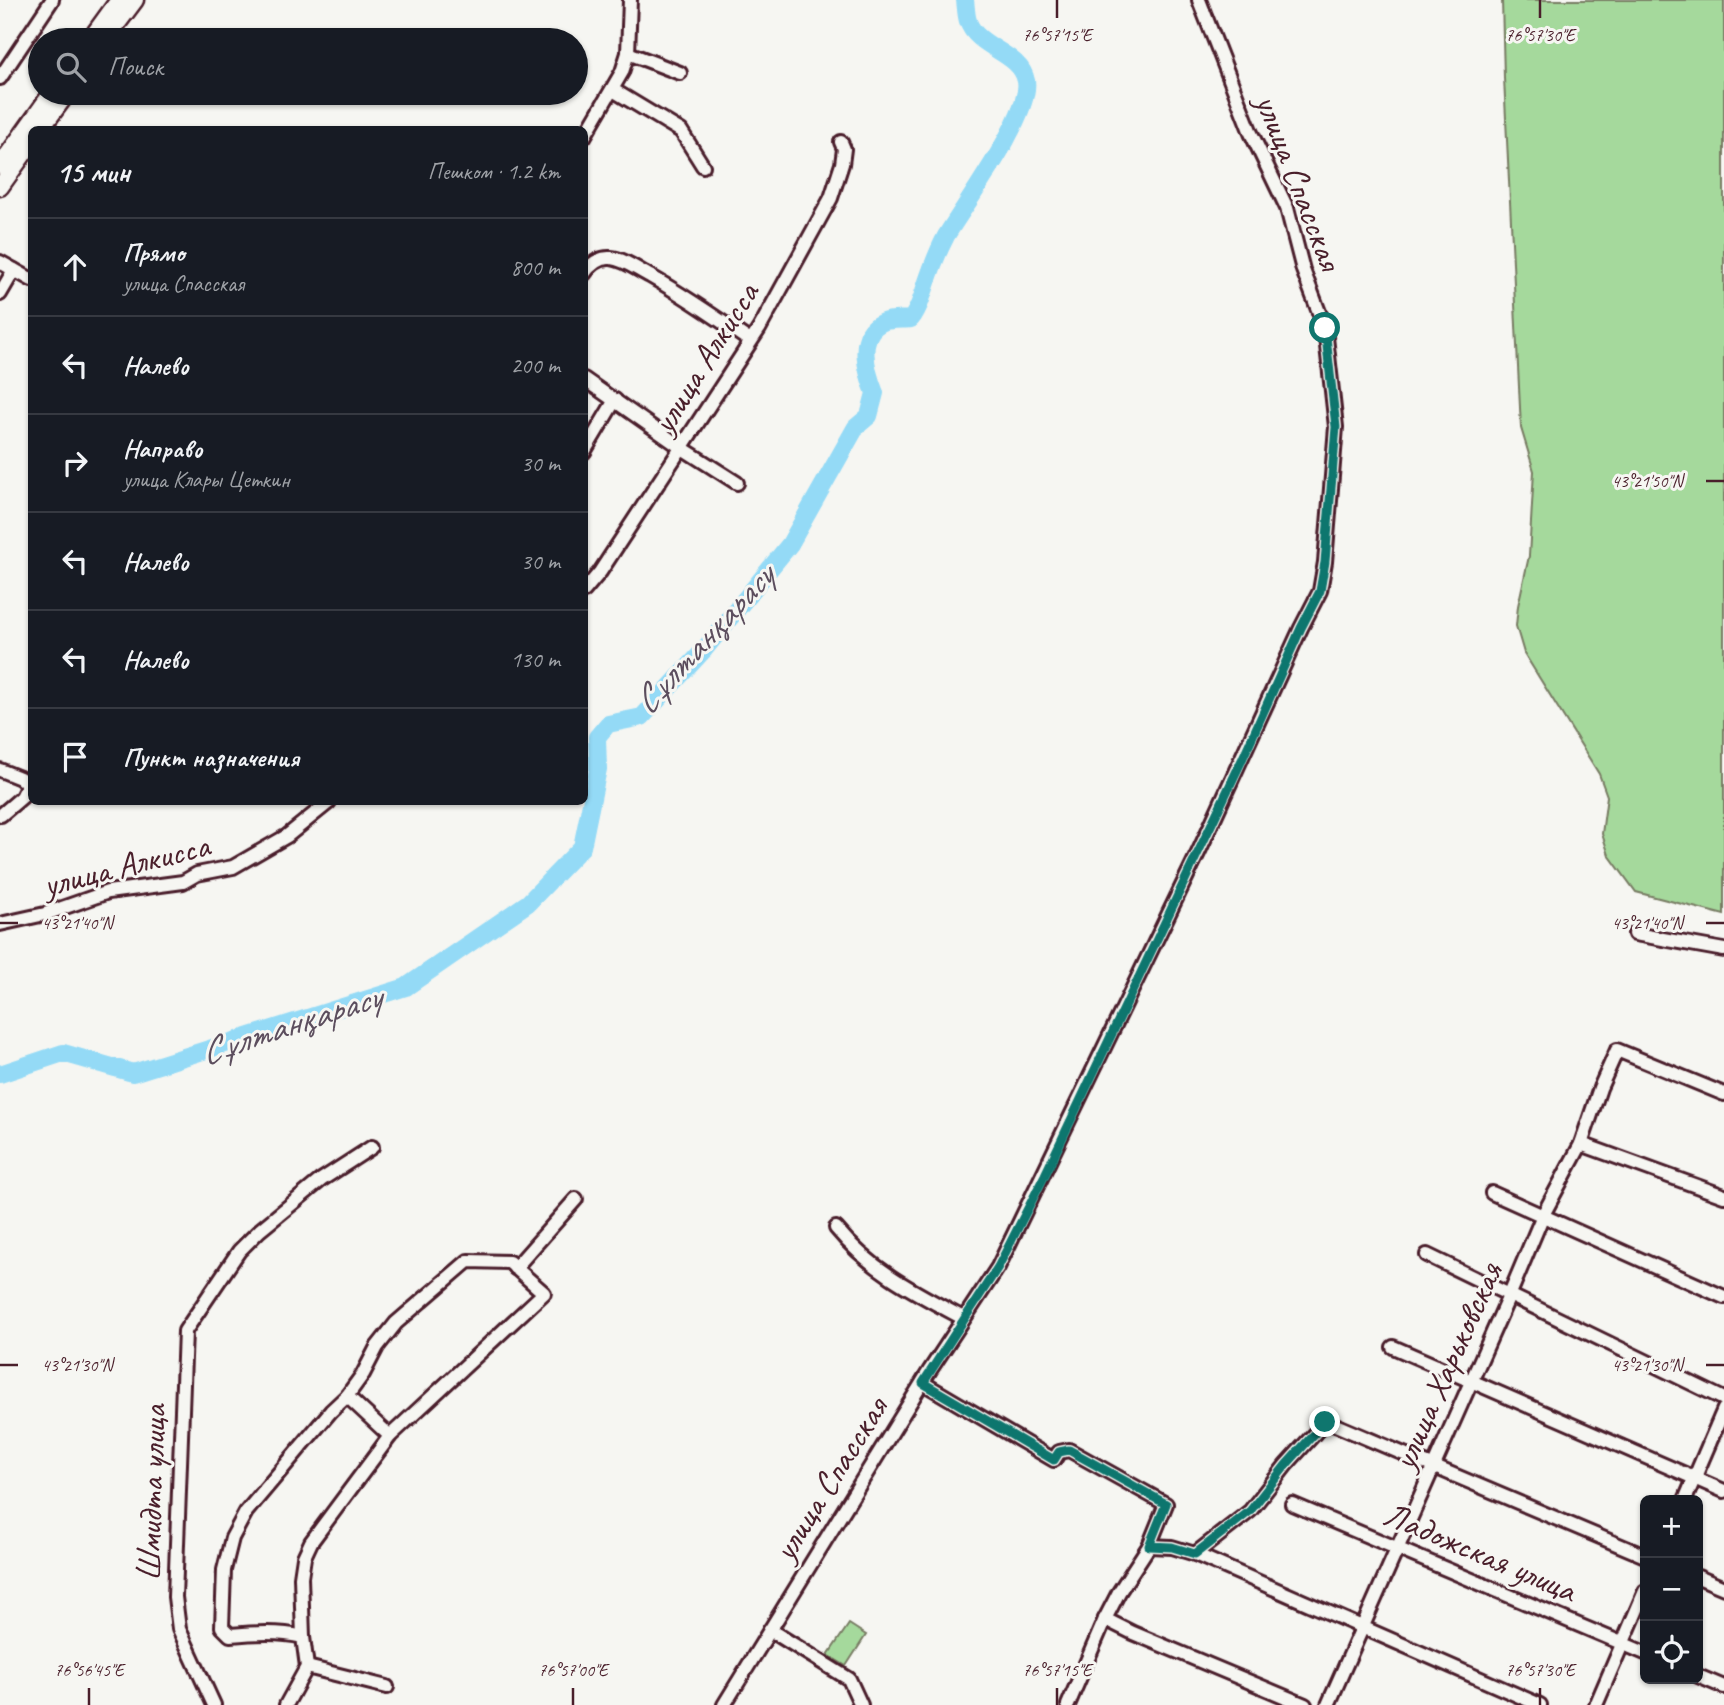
<!DOCTYPE html>
<html lang="ru">
<head>
<meta charset="utf-8">
<style>
	:root { --surface:#171b24; --page:#20242c; --text:#f1f3f6; --muted:#9ea1a6; --line:#363941 }
	body { margin:0; font-family:Caveat,sans-serif; background:var(--page); color:var(--text) }
	.controls { position:absolute; right:21px; bottom:21px; display:grid; overflow:hidden; border-radius:10px; box-shadow:0 2px 5px #0004 }
	.controls button { width:63px; height:63px; display:grid; place-items:center; padding:0; border:0; border-bottom:2px solid var(--line); background:var(--surface); color:var(--text); font:35px sans-serif }
	.stop { position:absolute; width:21px; height:21px; margin:-16px; border:5px solid #0f766e; border-radius:50%; background:#fff }
	.stop.end { background:#0f766e; border-color:#fff; box-shadow:0 2px 7px #0008 }
	.list { margin:0; padding:0; list-style:none }
	h2 { display:flex; justify-content:space-between; align-items:center; height:91px; margin:0; padding:0 28px; font-size:30px }
	h2 small { font-size:23px; font-weight:400; color:var(--muted) }
	.list li { display:grid; grid-template-columns:46px 1fr auto; gap:21px; align-items:center; box-sizing:border-box; height:98px; padding:0 28px; border-top:2px solid var(--line) }
	.list b { display:block; font-size:26px; white-space:nowrap }
	.list p { margin:0; font-size:23px; white-space:nowrap; color:var(--muted) }
	.list em { font-size:23px; font-style:normal; color:var(--muted) }
	.icon { flex:none; width:38px; height:38px; fill:none; stroke:currentColor; stroke-width:2; stroke-linecap:round; stroke-linejoin:round }
	.map { position:relative; flex:none; width:1724px; height:1705px; overflow:hidden }
	.search { position:absolute; background:var(--surface); box-shadow:0 2px 5px #0004; left:28px; top:28px; width:560px; height:77px; display:flex; align-items:center; gap:18px; box-sizing:border-box; padding:0 24px; border-radius:38px; color:var(--muted); font-size:26px }
	.panel { position:absolute; background:var(--surface); box-shadow:0 2px 5px #0004; left:28px; top:126px; width:560px; height:679px; border-radius:10px }
	.map>svg:first-child { display:block }
</style>
</head>
<body>
<div class="map">
<svg width="1724" height="1705" viewBox="0 0 1724 1705">
	<rect width="100%" height="100%" fill="#f6f6f2"/>
	<filter id="ink" filterUnits="userSpaceOnUse"><feTurbulence type="fractalNoise" baseFrequency=".0143" numOctaves="2"/><feDisplacementMap in="SourceGraphic" scale="14" xChannelSelector="R" yChannelSelector="G"/><feConvolveMatrix kernelMatrix="1 2 1 2 8 2 1 2 1" color-interpolation-filters="sRGB"/></filter>
	<g filter="url(#ink)">
		<g fill="#a5d99c" stroke="#787c64" stroke-width="2">
			<polygon points="1502,0 1724,0 1724,915 1636,892 1609,855 1602,834 1607,796 1599,774 1524,653 1516,626 1518,606 1529,556 1534,471 1521,428 1504,78"/>
			<polygon points="849,1624 866,1635 846,1666 828,1655"/>
		</g>
		<g fill="none" stroke-linecap="round" stroke-linejoin="round">
			<path stroke="#94daf6" stroke-width="18" d="M0 1074 63 1053 133 1073 406 987 528 903 582 847 598 769 597 737 608 724 642 717 703 651 790 544 856 427 869 416 875 393C867 373 855 334 883 322 890 319 903 320 911 319 919 309 920 302 924 291 930 272 937 253 946 236 964 206 1032 113 1026 81 1021 52 977 49 968 21 966 15 966 7 965 0"/>
			<defs>
				<g id="minor">
					<polyline points="628,53 680,73"/>
					<polyline points="0,78 52,0"/>
					<polyline points="613,90 681,131 703,166"/>
					<polyline points="584,137 622,72 628,53 630,0"/>
					<polyline points="0,262 32,280"/>
					<path d="M584 274C590 265 599 257 611 258 624 259 638 270 650 276 685 296 717 318 750 341"/>
					<polyline points="0,294 14,270"/>
					<polyline points="584,379 682,448 737,483"/>
					<polyline points="584,452 615,400"/>
					<polyline points="584,591 600,572 759,329 831,198 842,164 844,149 841,142"/>
					<polyline points="0,770 20,778 28,785 22,797 1,815"/>
					<polyline points="0,924 45,914 108,892 183,882 197,874 233,867 287,836 329,802"/>
					<polyline points="1635,934 1724,950"/>
					<polyline points="1581,1144 1724,1196"/>
					<polyline points="1492,1193 1724,1297"/>
					<path d="M836 1228C870 1270 916 1293 963 1318"/>
					<polyline points="1427,1255 1724,1399"/>
					<polyline points="515,1268 576,1199"/>
					<polyline points="1393,1347 1724,1491"/>
					<polyline points="923,1383 1054,1460 1059,1452 1069,1450 1166,1504 1149,1546 1119,1592 1105,1619 1068,1705"/>
					<polyline points="347,1396 390,1436"/>
					<polyline points="1685,1500 1724,1409"/>
					<polyline points="1292,1504 1645,1653"/>
					<polyline points="1149,1546 1172,1547 1195,1554 1250,1511 1286,1465 1326,1421 1645,1556"/>
					<polyline points="1195,1554 1540,1705"/>
					<polyline points="1698,1577 1724,1588"/>
					<polyline points="1105,1619 1133,1633 1305,1705"/>
					<polyline points="770,1630 849,1679 861,1705"/>
					<polyline points="307,1667 387,1687"/>
					<polyline points="1698,1676 1724,1687"/>
					<polyline points="214,1705 179,1629 175,1597 185,1331 239,1251 260,1230 321,1180 372,1147"/>
					<path d="M286 1705 307 1667 303 1637 301 1577 304 1557 311 1542 390 1436 544 1293 509 1262 468 1261 396 1323 377 1347 363 1374 347 1396 331 1411 246 1512 232 1538 224 1570 222 1627 230 1635C254 1633 279 1631 303 1637"/>
					<polyline points="724,1705 930,1370 998,1267 1199,851 1301,628 1320,591 1325,562 1336,427 1325,328 1303,270 1287,208 1251,133 1199,0"/>
					<polyline points="1328,1705 1509,1296 1543,1215 1581,1144 1600,1088 1617,1050 1724,1094"/>
					<polyline points="1596,1705 1645,1591"/>
				</g>
				<g id="major">
					<polyline points="90,40 119,0"/>
					<polyline points="105,40 135,0"/>
					<polyline points="40,130 67,93"/>
					<polyline points="0,166 52,93"/>
					<polyline points="0,187 32,142"/>
				</g>
			</defs>
			<use href="#minor" stroke="#4a1f2b" stroke-width="18"/>
			<use href="#major" stroke="#4a1f2b" stroke-width="21"/>
			<use href="#minor" stroke="#f6f6f2" stroke-width="12"/>
			<use href="#major" stroke="#f6f6f2" stroke-width="16"/>
		</g>
	</g>
	<g fill="none" stroke-linecap="round" stroke-linejoin="round" filter="url(#ink)">
		<polyline stroke="#0f766e" stroke-width="9" points="1325,1422 1286,1465 1250,1511 1195,1554 1172,1547 1149,1546 1166,1504 1069,1450 1059,1452 1054,1460 923,1383 998,1267 1045,1175 1242,760 1301,628 1320,591 1325,562 1336,427 1325,328"/>
	</g>
	<path fill="none" stroke="#4a1f2b" stroke-width="2.5" d="M1057 0V18M1540 0V18M1706 481H1724M0 923H18M1706 923H1724M0 1365H18M1706 1365H1724M89 1688V1705M573 1688V1705M1057 1688V1705M1540 1688V1705"/>
	<g text-anchor="middle" dominant-baseline="central" stroke-width="6" stroke-linejoin="round" paint-order="stroke">
		<g font-size="35" fill="#4a1f2b" stroke="#f6f6f2">
			<text transform="translate(1299 182) rotate(69)">улица Спасская</text>
			<text transform="translate(705 358) rotate(-58)">улица Алкисса</text>
			<text transform="translate(126 865) rotate(-14)">улица Алкисса</text>
			<text transform="translate(1447 1366) rotate(-66)">улица Харьковская</text>
			<text transform="translate(830 1479) rotate(-58)">улица Спасская</text>
			<text transform="translate(151 1493) rotate(-88)">Шмидта улица</text>
			<text transform="translate(1480 1552) rotate(23)">Ладожская улица</text>
		</g>
		<g font-size="37" font-style="italic" fill="#5c4e5e" stroke="#f6f6f2">
			<text transform="translate(703 639) rotate(-47)">Сұлтанқарасу</text>
			<text transform="translate(290 1024) rotate(-18)">Сұлтанқарасу</text>
		</g>
	</g>
	<g font-size="18" text-anchor="middle" fill="#4a1f2b" stroke="#f6f6f2" stroke-width="6" stroke-linejoin="round" paint-order="stroke">
		<text x="1057" y="41">76°57'15"E</text>
		<text x="1540" y="41">76°57'30"E</text>
		<text x="1647" y="487">43°21'50"N</text>
		<text x="77" y="929">43°21'40"N</text>
		<text x="1647" y="929">43°21'40"N</text>
		<text x="77" y="1371">43°21'30"N</text>
		<text x="1647" y="1371">43°21'30"N</text>
		<text x="89" y="1676">76°56'45"E</text>
		<text x="573" y="1676">76°57'00"E</text>
		<text x="1057" y="1676">76°57'15"E</text>
		<text x="1540" y="1676">76°57'30"E</text>
	</g>
</svg>
<div class="controls">
<button>+</button>
<button>−</button>
<button><svg class="icon" aria-label="locate" viewBox="0 0 24 24"><circle cx="12" cy="12" r="6"/><path d="M12 2v4M12 18v4M2 12h4M18 12h4"/></svg></button>
</div>
<div class="stop" style="left:1325px;top:328px"></div>
<div class="stop end" style="left:1325px;top:1422px"></div>
<div class="search"><svg class="icon" aria-label="search" viewBox="0 0 24 24"><circle cx="10" cy="10" r="6"/><path d="M15 15l6 6"/></svg>Поиск</div>
<section class="panel">
<h2>15 мин<small>Пешком · 1.2 km</small></h2>
<ul class="list">
<li><svg class="icon" aria-label="ahead" viewBox="0 0 24 24"><path d="M12 20V5M6 11l6-6 6 6"/></svg><div><b>Прямо</b><p>улица Спасская</p></div><em>800 m</em></li>
<li><svg class="icon" aria-label="left" viewBox="0 0 24 24"><path d="M17 20v-9H6M10 6l-5 5 5 5"/></svg><div><b>Налево</b></div><em>200 m</em></li>
<li><svg class="icon" aria-label="right" viewBox="0 0 24 24"><path d="M7 20v-9h11M14 6l5 5-5 5"/></svg><div><b>Направо</b><p>улица Клары Цеткин</p></div><em>30 m</em></li>
<li><svg class="icon" aria-label="left" viewBox="0 0 24 24"><path d="M17 20v-9H6M10 6l-5 5 5 5"/></svg><div><b>Налево</b></div><em>30 m</em></li>
<li><svg class="icon" aria-label="left" viewBox="0 0 24 24"><path d="M17 20v-9H6M10 6l-5 5 5 5"/></svg><div><b>Налево</b></div><em>130 m</em></li>
<li><svg class="icon" aria-label="arrive" viewBox="0 0 24 24"><path d="M6 21V4h12l-3 4 3 4H6"/></svg><div><b>Пункт назначения</b></div></li>
</ul>
</section>
</div>
</body>
</html>
